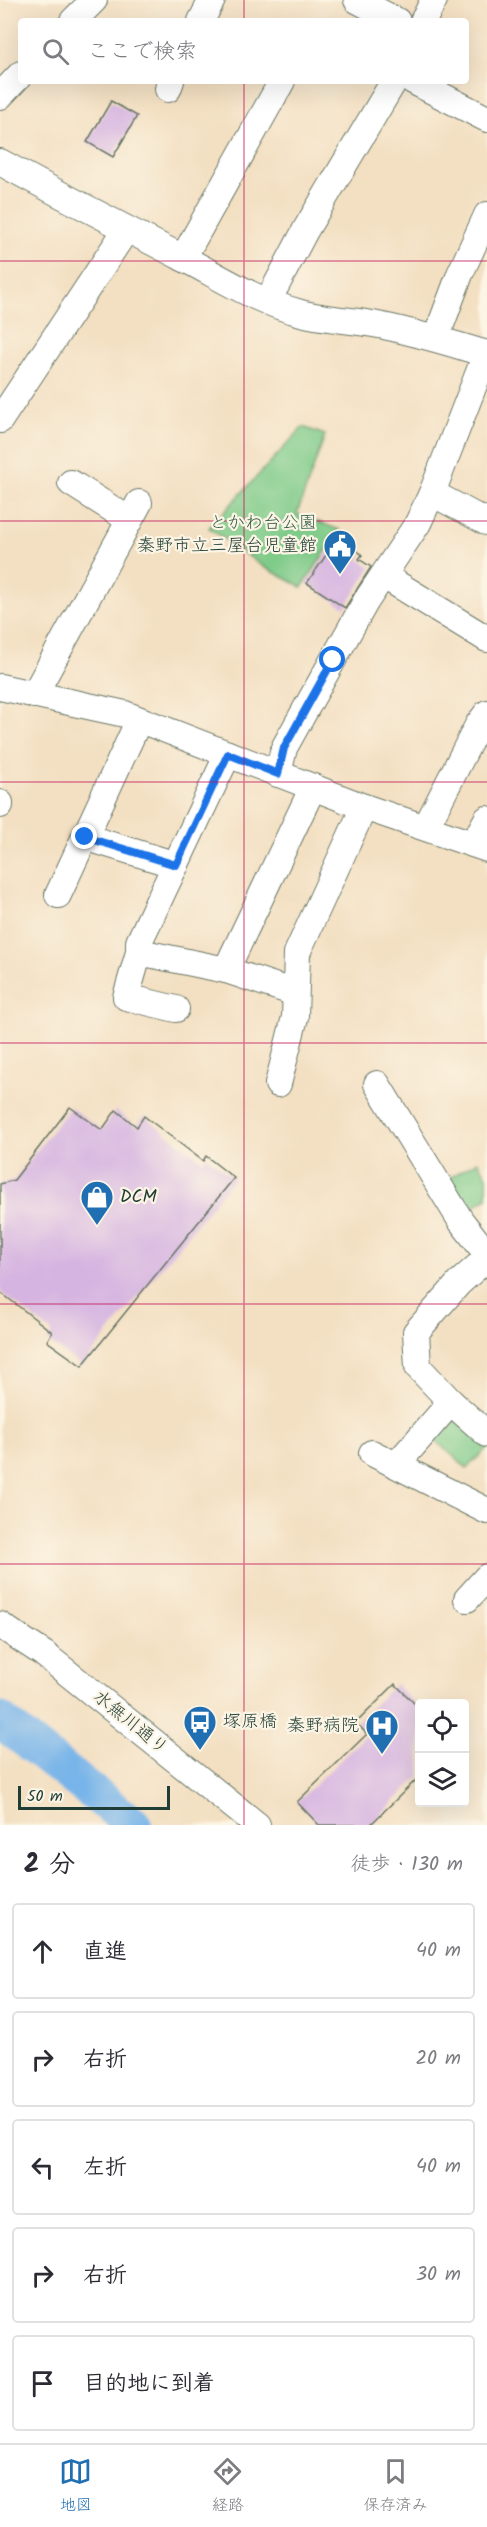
<!DOCTYPE html>
<html lang="ja">
<head>
<meta charset="utf-8">
<style>
	:root { --surface:#fff; --page:#f2f2f3; --text:#2b2b33; --muted:#7c7c81; --line:#e1e1e2; --accent:#1f6fb2 }
	body { margin:0; font-family:Kalam,"Klee One",sans-serif; background:var(--page); color:var(--text) }
	.controls { position:absolute; right:18px; bottom:18px; display:grid; overflow:hidden; border-radius:6px; box-shadow:0 6px 24px #0002 }
	.controls button { width:54px; height:54px; display:grid; place-items:center; padding:0; border:0; border-bottom:2px solid var(--line); background:var(--surface); color:var(--text); font:30px sans-serif }
	.scale { position:absolute; left:18px; bottom:15px; width:152px; box-sizing:border-box; padding-left:6px; border:3px solid #1f3d34; border-top:0; font-size:16px; line-height:21px; white-space:nowrap; color:#1f3d34; -webkit-text-stroke:4px #fcf5e5; paint-order:stroke }
	.stop { position:absolute; width:18px; height:18px; margin:-14px; border:4px solid #1a73e8; border-radius:50%; background:#fff }
	.stop.end { background:#1a73e8; border-color:#fff; box-shadow:0 2px 6px #0008 }
	.list { margin:0; padding:0; list-style:none }
	h2 { display:flex; justify-content:space-between; align-items:center; height:78px; margin:0; padding:0 24px; font-size:26px }
	h2 small { font-size:20px; font-weight:400; color:var(--muted) }
	.list li { display:grid; grid-template-columns:39px 1fr auto; gap:18px; align-items:center; box-sizing:border-box; height:96px; margin:0 12px 12px; padding:0 12px; border:2px solid var(--line); border-radius:6px }
	.list b { display:block; font-size:22px; white-space:nowrap }
	.list em { font-size:20px; font-style:normal; color:var(--muted) }
	.icon { flex:none; width:33px; height:33px; fill:none; stroke:currentColor; stroke-width:2; stroke-linecap:round; stroke-linejoin:round }
	.map { position:relative; flex:none; width:487px; height:1825px; overflow:hidden }
	.search { position:absolute; background:var(--surface); box-shadow:0 6px 24px #0002; left:18px; right:18px; top:18px; height:66px; display:flex; align-items:center; gap:15px; box-sizing:border-box; padding:0 21px; border-radius:6px; color:var(--muted); font-size:22px }
	.sheet { height:618px; background:var(--surface) }
	nav { display:flex; justify-content:space-around; align-items:center; box-sizing:border-box; height:84px; border-top:2px solid var(--line); background:var(--surface); font-size:16px; color:var(--muted) }
	nav a { display:grid; justify-items:center; gap:3px }
	nav .on { color:var(--accent) }
	.map>svg:first-child { display:block }
</style>
</head>
<body>
<div class="map">
<svg width="487" height="1825" viewBox="0 0 487 1825">
	<rect width="100%" height="100%" fill="#fcf5e5"/>
	<filter id="ink" filterUnits="userSpaceOnUse"><feTurbulence type="fractalNoise" baseFrequency=".0167" numOctaves="2"/><feDisplacementMap in="SourceGraphic" scale="12" xChannelSelector="R" yChannelSelector="G"/><feConvolveMatrix kernelMatrix="1 2 1 2 8 2 1 2 1" color-interpolation-filters="sRGB"/></filter>
	<filter id="wash" filterUnits="userSpaceOnUse"><feTurbulence type="fractalNoise" baseFrequency=".008" numOctaves="4" result="noise"/><feDisplacementMap in="SourceGraphic" scale="24" xChannelSelector="R" yChannelSelector="G"/><feGaussianBlur stdDeviation="1.35" result="paint"/><feColorMatrix in="noise" values="0 0 0 0 0 0 0 0 0 0 0 0 0 0 0 0 0 1.4 0 .05"/><feComposite in="paint" operator="in"/></filter>
	<g filter="url(#wash)">
		<rect width="100%" height="100%" fill="#f3dfc1"/>
		<g fill="#7fcb89" stroke="#4f845e" stroke-width="1.5">
			<polygon points="303,427 325,435 297,514 340,530 302,587 264,567 209,528"/>
			<polygon points="478,1161 487,1176 487,1198 469,1209 444,1181"/>
			<polygon points="448,1416 487,1443 487,1448 467,1468 431,1437"/>
		</g>
		<g fill="none" stroke-linecap="round" stroke-linejoin="round">
			<polyline stroke="#77b4e9" stroke-width="36" points="0,1720 134,1825"/>
		</g>
		<g id="blocks">
			<g fill="#d6b4e1">
				<polygon points="111,101 137,116 113,157 87,142"/>
				<polygon points="343,541 360,553 362,555 359,559 371,567 345,608 307,583 333,545 338,548"/>
				<polygon points="70,1107 102,1130 116,1110 137,1127 144,1116 203,1161 206,1156 234,1178 82,1366 47,1341 52,1332 0,1292 0,1184 14,1180"/>
				<polygon points="395,1684 420,1709 420,1776 370,1825 319,1825 297,1802 367,1734 356,1723"/>
			</g>
		</g>
	</g>
	<g filter="url(#ink)">
		<use href="#blocks" fill-opacity="0" stroke="#697665" stroke-width="1.5"/>
		<g fill="none" stroke-linecap="round" stroke-linejoin="round">
			<defs>
				<g id="minor">
					<polyline points="357,0 397,21"/>
					<polyline points="73,21 94,0"/>
					<polyline points="201,21 212,0"/>
					<polyline points="423,21 434,0"/>
					<polyline points="413,81 487,119"/>
					<polyline points="168,89 171,81"/>
					<polyline points="0,96 21,74"/>
					<path d="M0 162C60 195 121 226 181 257 222 278 255 301 301 313 324 319 349 320 373 324 412 331 449 343 487 354"/>
					<polyline points="183,258 282,81"/>
					<polyline points="268,301 306,229 394,81"/>
					<polyline points="436,338 460,274 487,215"/>
					<polyline points="0,420 126,230"/>
					<polyline points="71,483 128,519"/>
					<polyline points="432,493 486,522 487,519"/>
					<polyline points="384,576 487,639"/>
					<polyline points="0,687 125,714 364,807 487,849"/>
					<polyline points="34,695 139,503"/>
					<polyline points="278,774 284,748 333,660 366,601 418,523 432,493 486,354"/>
					<polyline points="0,803 0,805"/>
					<polyline points="426,827 478,725 487,713"/>
					<polyline points="85,837 176,865"/>
					<polyline points="473,844 487,819"/>
					<polyline points="58,895 139,720"/>
					<polyline points="139,952 226,970 295,993"/>
					<polyline points="226,970 313,787"/>
					<polyline points="176,1009 126,997 139,952 139,942 228,754"/>
					<polyline points="278,1084 295,1017 297,953 364,807"/>
					<polyline points="377,1084 461,1221 487,1254"/>
					<polyline points="487,1258 459,1283 416,1332 418,1367 451,1402 487,1434"/>
					<polyline points="372,1453 487,1511"/>
					<polyline points="397,1464 451,1402"/>
					<polyline points="467,1599 487,1577"/>
					<polyline points="0,1625 44,1654 257,1825"/>
				</g>
			</defs>
			<use href="#minor" stroke="#697665" stroke-width="28"/>
			<use href="#minor" stroke="#fff" stroke-width="26"/>
		</g>
	</g>
	<g fill="none" stroke-linecap="round" stroke-linejoin="round" filter="url(#ink)">
		<polyline stroke="#1a73e8" stroke-width="8" points="85,837 176,865 228,754 278,774 284,748 333,660"/>
	</g>
	<path fill="none" stroke="#c2185b" stroke-width="1.5" stroke-opacity="0.55" d="M244 0V21M244 81V1825M0 261H487M0 521H487M0 782H487M0 1043H487M0 1304H487M0 1564H487"/>
	<defs>
		<symbol id="civic-pin" viewBox="-11 -11 22 30"><path d="M0 17L-7.5 6A9.5 9.5 0 1 1 7.5 6Z" fill="#1f6fb2" stroke="#fcf5e5"/><path d="M-.6-6.5H3V-4.5H.6V-3L4-1V1h2V6H-6V1h2V-1L-.6-3ZM-1.2 2.5V6h2.4V2.5Z" fill="#fff"/></symbol>
		<symbol id="shop-pin" viewBox="-11 -11 22 30"><path d="M0 17L-7.5 6A9.5 9.5 0 1 1 7.5 6Z" fill="#1f6fb2" stroke="#fcf5e5"/><path d="M-5-2.5h2.3a2.7 3.5 0 0 1 5.4 0H5L5.5 6h-11ZM-1.5-2.5h3a1.5 2.3 0 0 0-3 0Z" fill="#fff"/></symbol>
		<symbol id="bus-pin" viewBox="-11 -11 22 30"><path d="M0 17L-7.5 6A9.5 9.5 0 1 1 7.5 6Z" fill="#1f6fb2" stroke="#fcf5e5"/><path d="M-5-6H5V4H4V6H2V4H-2V6H-4V4H-5ZM-3.5-4V0h7V-4ZM-3.5 1.2v1.5H-2V1.2ZM2 1.2v1.5H3.5V1.2Z" fill="#fff"/></symbol>
		<symbol id="hospital-pin" viewBox="-11 -11 22 30"><path d="M0 17L-7.5 6A9.5 9.5 0 1 1 7.5 6Z" fill="#1f6fb2" stroke="#fcf5e5"/><path d="M-5-5h3v3.5h4V-5h3V5h-3V1.5h-4V5h-3Z" fill="#fff"/></symbol>
	</defs>
	<g fill-rule="evenodd">
		<use href="#civic-pin" x="321" y="527" width="38" height="52"/>
		<use href="#shop-pin" x="78" y="1178" width="38" height="52"/>
		<use href="#bus-pin" x="181" y="1703" width="38" height="52"/>
		<use href="#hospital-pin" x="363" y="1707" width="38" height="52"/>
	</g>
	<g text-anchor="middle" dominant-baseline="central" stroke-width="4.5" stroke-linejoin="round" paint-order="stroke">
		<g font-size="18" fill="#376049" stroke="#fcf5e5">
			<text x="263" y="523">とかわ台公園</text>
		</g>
		<g font-size="18" fill="#1f3d34" stroke="#fcf5e5" text-anchor="end">
			<text x="317" y="546">秦野市立三屋台児童館</text>
			<text x="120" y="1197" text-anchor="start">DCM</text>
			<text x="223" y="1722" text-anchor="start">塚原橋</text>
			<text x="359" y="1726">秦野病院</text>
		</g>
		<g font-size="18" fill="#1f3d34" stroke="#fcf5e5">
			<text transform="translate(130 1723) rotate(39)">水無川通り</text>
		</g>
	</g>
</svg>
<div class="controls">
<button><svg class="icon" aria-label="locate" viewBox="0 0 24 24"><circle cx="12" cy="12" r="6"/><path d="M12 2v4M12 18v4M2 12h4M18 12h4"/></svg></button>
<button><svg class="icon" aria-label="layers" viewBox="0 0 24 24"><path d="M12 4l9 5-9 5-9-5zM3 14l9 5 9-5"/></svg></button>
</div>
<div class="scale">50 m</div>
<div class="stop" style="left:333px;top:660px"></div>
<div class="stop end" style="left:85px;top:837px"></div>
<div class="search"><svg class="icon" aria-label="search" viewBox="0 0 24 24"><circle cx="10" cy="10" r="6"/><path d="M15 15l6 6"/></svg>ここで検索</div>
</div>
<section class="sheet">
<h2>2 分<small>徒歩 · 130 m</small></h2>
<ul class="list">
<li><svg class="icon" aria-label="ahead" viewBox="0 0 24 24"><path d="M12 20V5M6 11l6-6 6 6"/></svg><div><b>直進</b></div><em>40 m</em></li>
<li><svg class="icon" aria-label="right" viewBox="0 0 24 24"><path d="M7 20v-9h11M14 6l5 5-5 5"/></svg><div><b>右折</b></div><em>20 m</em></li>
<li><svg class="icon" aria-label="left" viewBox="0 0 24 24"><path d="M17 20v-9H6M10 6l-5 5 5 5"/></svg><div><b>左折</b></div><em>40 m</em></li>
<li><svg class="icon" aria-label="right" viewBox="0 0 24 24"><path d="M7 20v-9h11M14 6l5 5-5 5"/></svg><div><b>右折</b></div><em>30 m</em></li>
<li><svg class="icon" aria-label="arrive" viewBox="0 0 24 24"><path d="M6 21V4h12l-3 4 3 4H6"/></svg><div><b>目的地に到着</b></div></li>
</ul>
</section>
<nav>
<a class="on"><svg class="icon" aria-label="map" viewBox="0 0 24 24"><path d="M3 6l6-2 6 2 6-2v14l-6 2-6-2-6 2zM9 4v14M15 6v14"/></svg>地図</a>
<a><svg class="icon" aria-label="directions" viewBox="0 0 24 24"><path d="M12 3l9 9-9 9-9-9zM9 14v-3h6M13 9l2 2-2 2"/></svg>経路</a>
<a><svg class="icon" aria-label="saved" viewBox="0 0 24 24"><path d="M7 4h10v16l-5-4-5 4z"/></svg>保存済み</a>
</nav>
</body>
</html>
